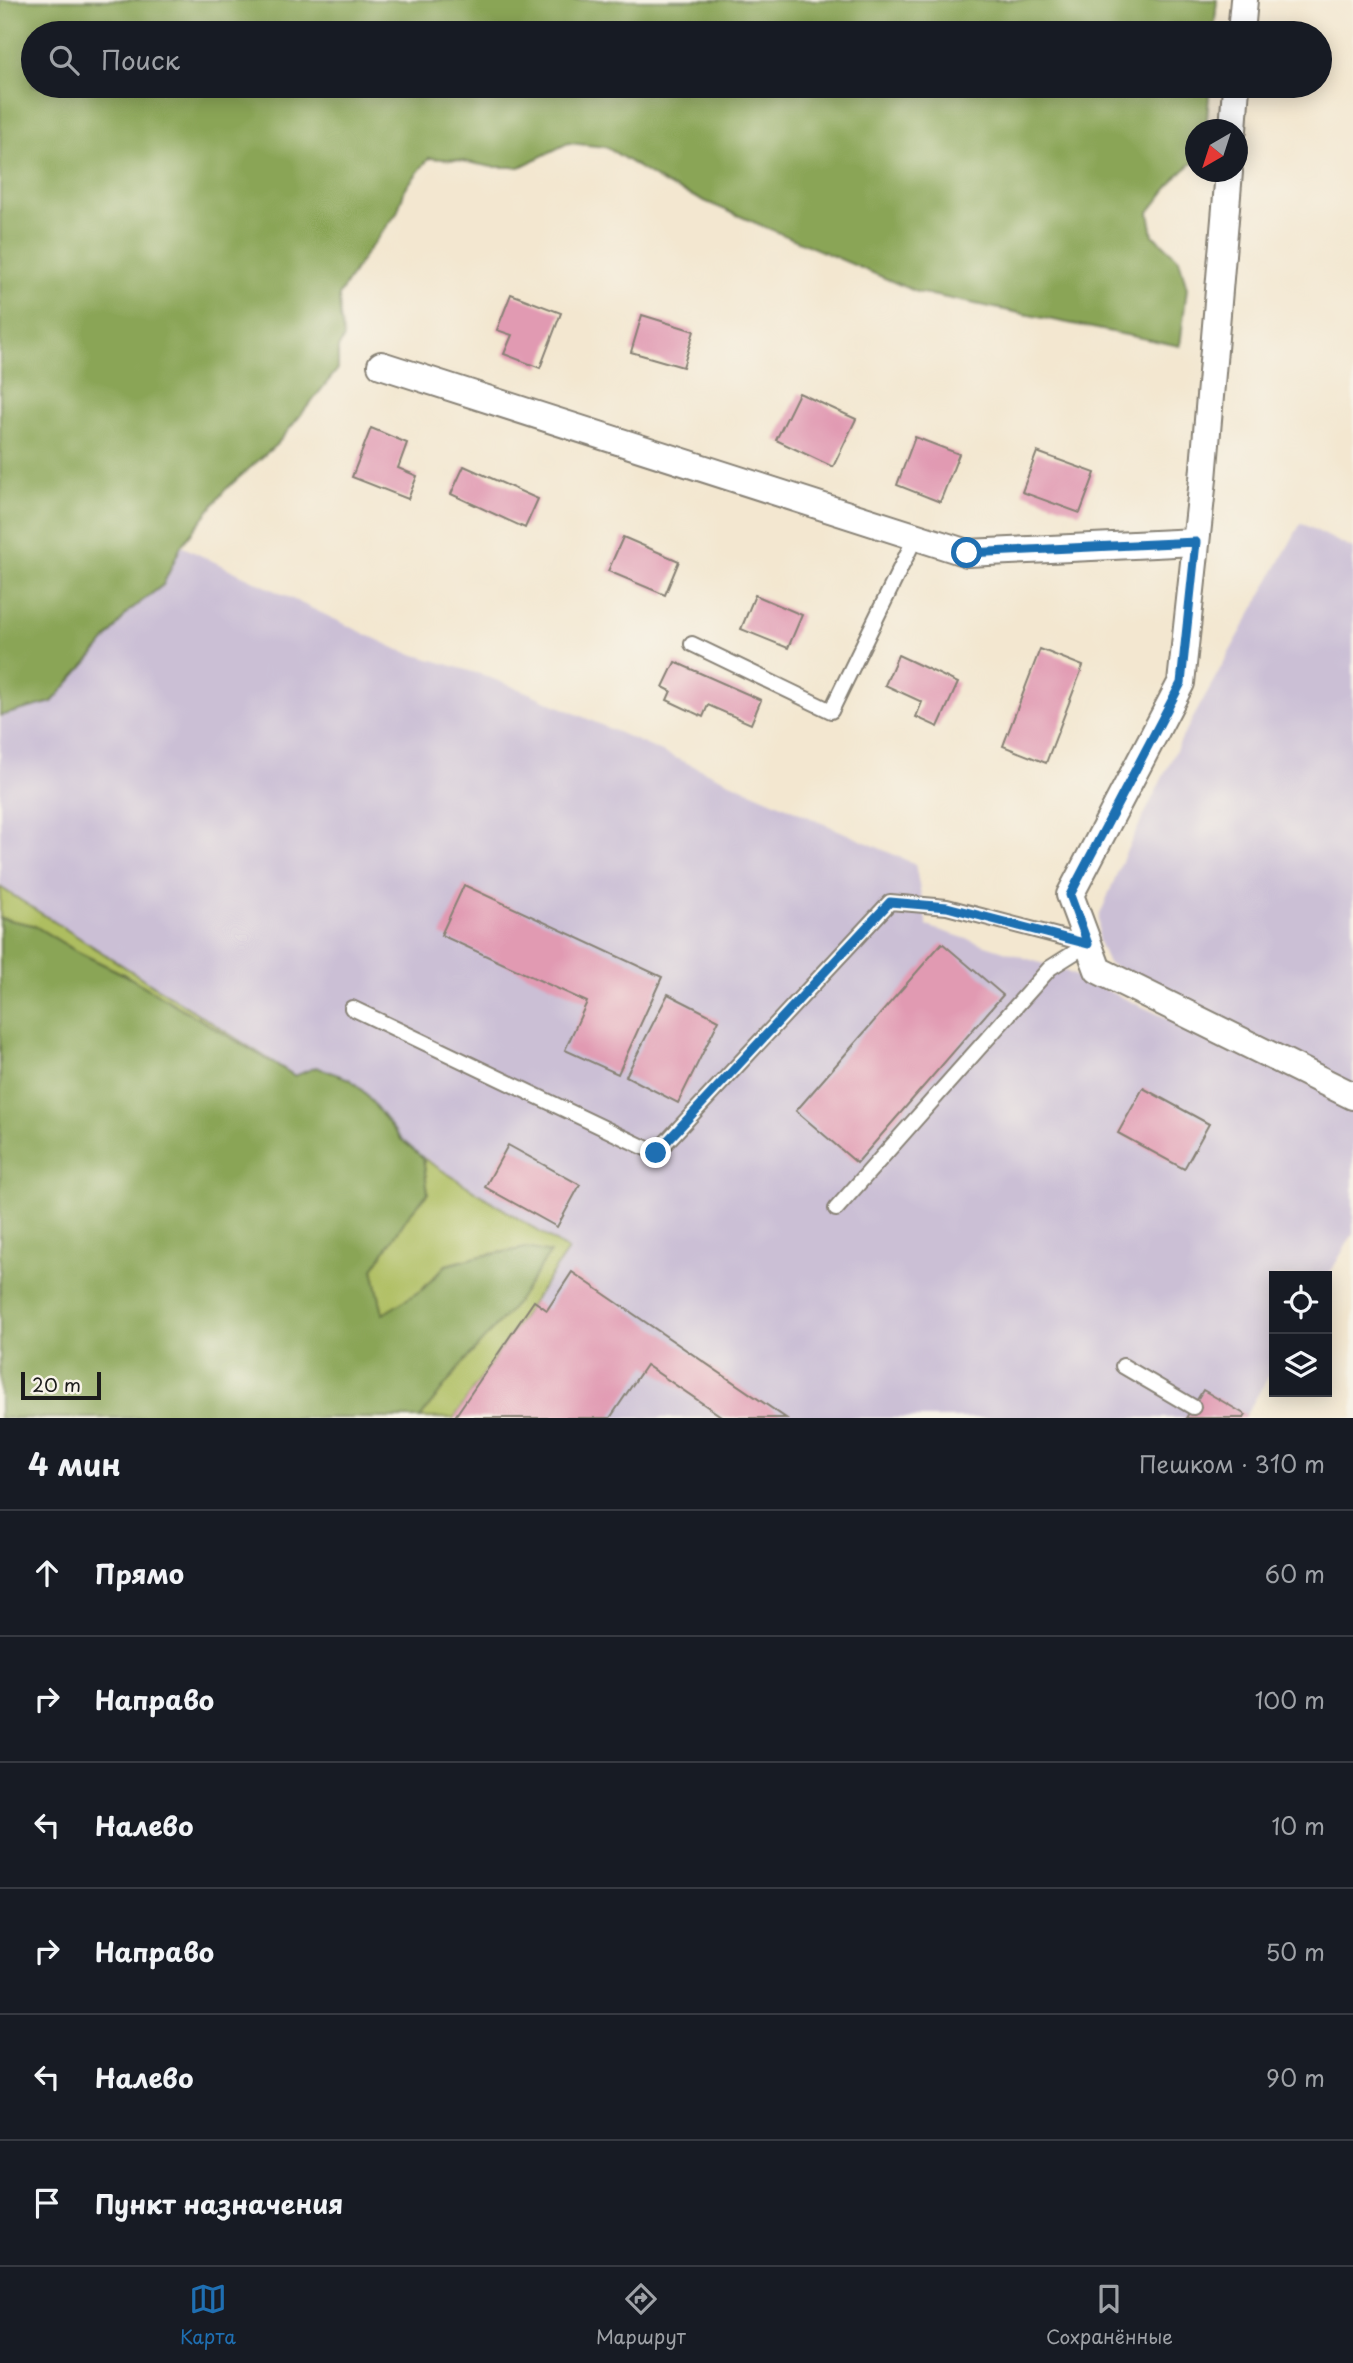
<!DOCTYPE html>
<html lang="ru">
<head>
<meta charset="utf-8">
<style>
	:root { --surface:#171b24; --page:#242831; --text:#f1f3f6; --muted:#9ea1a6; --line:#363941; --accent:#1f6fb2 }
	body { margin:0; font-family:"Playpen Sans",sans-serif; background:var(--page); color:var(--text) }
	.controls { position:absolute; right:21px; bottom:21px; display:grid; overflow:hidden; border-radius:0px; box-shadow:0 4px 18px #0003 }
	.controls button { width:63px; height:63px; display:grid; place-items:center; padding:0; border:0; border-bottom:2px solid var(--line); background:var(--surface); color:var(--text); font:35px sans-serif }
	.compass { position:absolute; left:1185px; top:119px; width:63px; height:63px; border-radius:50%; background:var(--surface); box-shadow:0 4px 18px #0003; rotate:219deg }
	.scale { position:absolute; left:21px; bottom:18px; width:80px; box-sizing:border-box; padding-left:7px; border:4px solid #1c1c1c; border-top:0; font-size:19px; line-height:24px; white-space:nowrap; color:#1c1c1c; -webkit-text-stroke:5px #f7f3e8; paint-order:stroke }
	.stop { position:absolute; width:21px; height:21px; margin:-16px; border:5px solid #1f6fb2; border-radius:50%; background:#fff }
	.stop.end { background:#1f6fb2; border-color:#fff; box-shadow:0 2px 7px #0008 }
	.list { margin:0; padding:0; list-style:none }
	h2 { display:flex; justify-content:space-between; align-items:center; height:91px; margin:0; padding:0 28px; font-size:30px }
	h2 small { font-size:23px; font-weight:400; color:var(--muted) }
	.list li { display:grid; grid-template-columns:46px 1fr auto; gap:21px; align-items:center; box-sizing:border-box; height:126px; padding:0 28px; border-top:2px solid var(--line) }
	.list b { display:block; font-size:26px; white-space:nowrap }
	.list em { font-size:23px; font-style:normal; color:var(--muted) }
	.icon { flex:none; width:38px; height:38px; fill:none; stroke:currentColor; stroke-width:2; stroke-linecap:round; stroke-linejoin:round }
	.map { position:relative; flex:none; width:1353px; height:1418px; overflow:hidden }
	.search { position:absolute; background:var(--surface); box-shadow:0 4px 18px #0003; left:21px; right:21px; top:21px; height:77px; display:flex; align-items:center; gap:18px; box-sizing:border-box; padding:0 24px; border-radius:38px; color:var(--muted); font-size:26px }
	.sheet { height:847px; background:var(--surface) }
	nav { display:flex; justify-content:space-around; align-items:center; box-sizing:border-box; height:98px; border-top:2px solid var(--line); background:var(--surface); font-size:19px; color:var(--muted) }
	nav a { display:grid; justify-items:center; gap:4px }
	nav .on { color:var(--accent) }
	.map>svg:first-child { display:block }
</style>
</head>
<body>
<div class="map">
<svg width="1353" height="1418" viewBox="0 0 1353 1418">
	<rect width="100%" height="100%" fill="#f7f3e8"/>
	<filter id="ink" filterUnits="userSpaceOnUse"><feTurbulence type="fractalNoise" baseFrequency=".0143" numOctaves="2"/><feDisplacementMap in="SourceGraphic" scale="14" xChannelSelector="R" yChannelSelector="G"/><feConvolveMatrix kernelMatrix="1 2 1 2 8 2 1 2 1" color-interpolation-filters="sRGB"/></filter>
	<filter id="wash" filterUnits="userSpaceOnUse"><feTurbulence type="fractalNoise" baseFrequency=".00686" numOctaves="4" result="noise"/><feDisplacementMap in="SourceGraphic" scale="28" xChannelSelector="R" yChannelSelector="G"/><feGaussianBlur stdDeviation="1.57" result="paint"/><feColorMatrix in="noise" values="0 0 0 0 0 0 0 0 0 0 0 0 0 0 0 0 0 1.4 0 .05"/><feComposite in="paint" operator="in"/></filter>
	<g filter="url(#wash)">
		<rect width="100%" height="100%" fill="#f3e7d0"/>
		<g fill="#cbbfd5">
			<polygon points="1301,523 1353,549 1353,1085 1108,963 1098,940 1099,917 1125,854 1182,738"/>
			<polygon points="181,546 399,650 483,675 529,693 915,864 927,926 1065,971 1353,1104 1353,1234 1327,1278 1327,1276 1274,1276 1274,1367 1244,1418 454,1418 568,1249 0,887 0,716 52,702 98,650 129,611 163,585"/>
		</g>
		<g fill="#aebe61" stroke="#656d3e" stroke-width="2">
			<polygon points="0,887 295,1076 125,975 76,951 33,925 0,918"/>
			<polygon points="423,1158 568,1250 454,1418 420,1418 462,1364 527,1248 481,1256 446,1265 423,1289 383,1315 373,1269 408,1216 428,1193"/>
		</g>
		<g fill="#8aa557" stroke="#53603a" stroke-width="2">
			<polygon points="0,0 1217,0 1214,33 33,33 33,86 1210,86 1206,129 1196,130 1195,161 1178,175 1149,212 1153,235 1179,259 1187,288 1180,346 917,292 667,185 606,147 568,143 520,167 492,167 457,160 429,158 405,189 397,213 364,256 339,295 340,317 344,338 338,348 338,369 278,443 225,490 181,546 163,585 129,611 98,650 52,702 0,716"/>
			<polygon points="0,918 33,925 76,951 125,975 295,1076 316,1067 350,1079 365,1093 401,1139 423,1158 428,1193 408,1216 373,1269 383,1314 423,1289 446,1265 481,1256 527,1248 550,1253 515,1305 462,1364 420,1418 0,1418"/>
		</g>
		<g id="blocks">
			<g fill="#e19ab2">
				<polygon points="511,294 561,313 540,368 504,354 512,335 497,330"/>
				<polygon points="642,315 694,331 683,367 631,352"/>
				<polygon points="799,393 856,419 833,467 776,440"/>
				<polygon points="371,428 407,443 398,468 417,476 408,499 352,477"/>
				<polygon points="915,437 959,454 940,502 897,485"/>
				<polygon points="1037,452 1095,473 1080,513 1022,492"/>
				<polygon points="464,466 538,499 525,528 451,494"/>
				<polygon points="623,537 679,561 665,595 608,571"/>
				<polygon points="755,595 802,615 788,648 741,629"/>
				<polygon points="1040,649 1083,666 1046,763 1003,746"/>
				<polygon points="898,655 958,683 938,727 916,717 922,702 885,685"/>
				<polygon points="675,662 761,700 751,724 708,705 703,717 667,700 671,691 663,687"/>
				<polygon points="464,885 662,977 618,1074 565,1050 587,1002 441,935"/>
				<polygon points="942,943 1003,995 857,1163 796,1111"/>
				<polygon points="668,994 719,1020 678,1103 626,1076"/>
				<polygon points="1143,1088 1209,1124 1184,1169 1118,1133"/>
				<polygon points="508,1145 580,1185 557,1227 485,1187"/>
				<polygon points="572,1272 786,1418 724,1418 646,1365 610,1418 454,1418 534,1301 547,1310"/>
				<polygon points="1203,1390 1246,1415 1244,1418 1186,1418"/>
			</g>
		</g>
	</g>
	<g filter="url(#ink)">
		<use href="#blocks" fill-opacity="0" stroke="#888276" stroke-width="2"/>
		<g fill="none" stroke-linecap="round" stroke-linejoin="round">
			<defs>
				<g id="lane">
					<polyline points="692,644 831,711 916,536"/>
					<polyline points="352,1008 656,1153 890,902 947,907 1088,944"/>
					<polyline points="836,1209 1050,968 1088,944"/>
					<polyline points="1123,1366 1193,1407"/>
				</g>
				<g id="street">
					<polyline points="1241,33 1244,0"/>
					<polyline points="1233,130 1236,86"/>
					<polyline points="1229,172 1203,479 1181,683 1070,895 1098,970 1353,1096"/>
					<polyline points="381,365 967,553 1196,542"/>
				</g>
			</defs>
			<use href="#lane" stroke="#888276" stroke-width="18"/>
			<use href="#street" stroke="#888276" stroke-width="30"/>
			<use href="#lane" stroke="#fff" stroke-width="14"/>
			<use href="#street" stroke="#fff" stroke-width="26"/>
		</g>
	</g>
	<g fill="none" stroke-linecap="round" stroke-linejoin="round" filter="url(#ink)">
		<polyline stroke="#1f6fb2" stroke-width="9" points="656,1153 890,902 947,907 1088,944 1070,895 1181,683 1196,542 967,553"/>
	</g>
</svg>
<div class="controls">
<button><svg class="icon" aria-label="locate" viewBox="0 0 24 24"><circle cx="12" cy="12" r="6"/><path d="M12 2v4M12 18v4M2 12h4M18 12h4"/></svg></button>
<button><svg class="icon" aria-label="layers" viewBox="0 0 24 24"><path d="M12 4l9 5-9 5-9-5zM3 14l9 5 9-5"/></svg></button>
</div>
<svg class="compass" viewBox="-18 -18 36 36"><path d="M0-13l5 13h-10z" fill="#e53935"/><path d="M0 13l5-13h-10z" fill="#9ea1a6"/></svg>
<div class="scale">20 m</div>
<div class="stop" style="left:967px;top:553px"></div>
<div class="stop end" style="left:656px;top:1153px"></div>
<div class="search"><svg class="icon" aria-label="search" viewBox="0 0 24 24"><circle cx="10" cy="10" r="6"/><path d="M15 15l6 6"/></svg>Поиск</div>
</div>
<section class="sheet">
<h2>4 мин<small>Пешком · 310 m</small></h2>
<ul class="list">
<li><svg class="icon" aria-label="ahead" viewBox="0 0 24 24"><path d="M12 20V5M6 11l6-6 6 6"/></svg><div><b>Прямо</b></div><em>60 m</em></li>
<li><svg class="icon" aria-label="right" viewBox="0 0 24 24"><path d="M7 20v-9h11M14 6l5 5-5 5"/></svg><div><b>Направо</b></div><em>100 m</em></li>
<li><svg class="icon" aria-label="left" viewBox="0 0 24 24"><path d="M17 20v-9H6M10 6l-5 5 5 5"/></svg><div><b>Налево</b></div><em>10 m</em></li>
<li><svg class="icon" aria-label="right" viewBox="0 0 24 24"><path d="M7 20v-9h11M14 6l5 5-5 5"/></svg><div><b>Направо</b></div><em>50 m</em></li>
<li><svg class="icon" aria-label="left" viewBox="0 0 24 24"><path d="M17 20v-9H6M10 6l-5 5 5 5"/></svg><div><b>Налево</b></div><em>90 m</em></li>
<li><svg class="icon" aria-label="arrive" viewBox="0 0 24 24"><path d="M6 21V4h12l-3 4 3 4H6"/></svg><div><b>Пункт назначения</b></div></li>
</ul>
</section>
<nav>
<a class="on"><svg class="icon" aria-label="map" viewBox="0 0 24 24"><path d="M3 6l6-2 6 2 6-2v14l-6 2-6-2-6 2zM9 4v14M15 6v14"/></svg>Карта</a>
<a><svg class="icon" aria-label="directions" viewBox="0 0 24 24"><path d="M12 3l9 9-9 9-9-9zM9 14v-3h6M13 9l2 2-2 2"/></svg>Маршрут</a>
<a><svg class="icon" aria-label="saved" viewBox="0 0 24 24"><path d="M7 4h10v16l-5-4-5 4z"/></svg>Сохранённые</a>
</nav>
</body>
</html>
